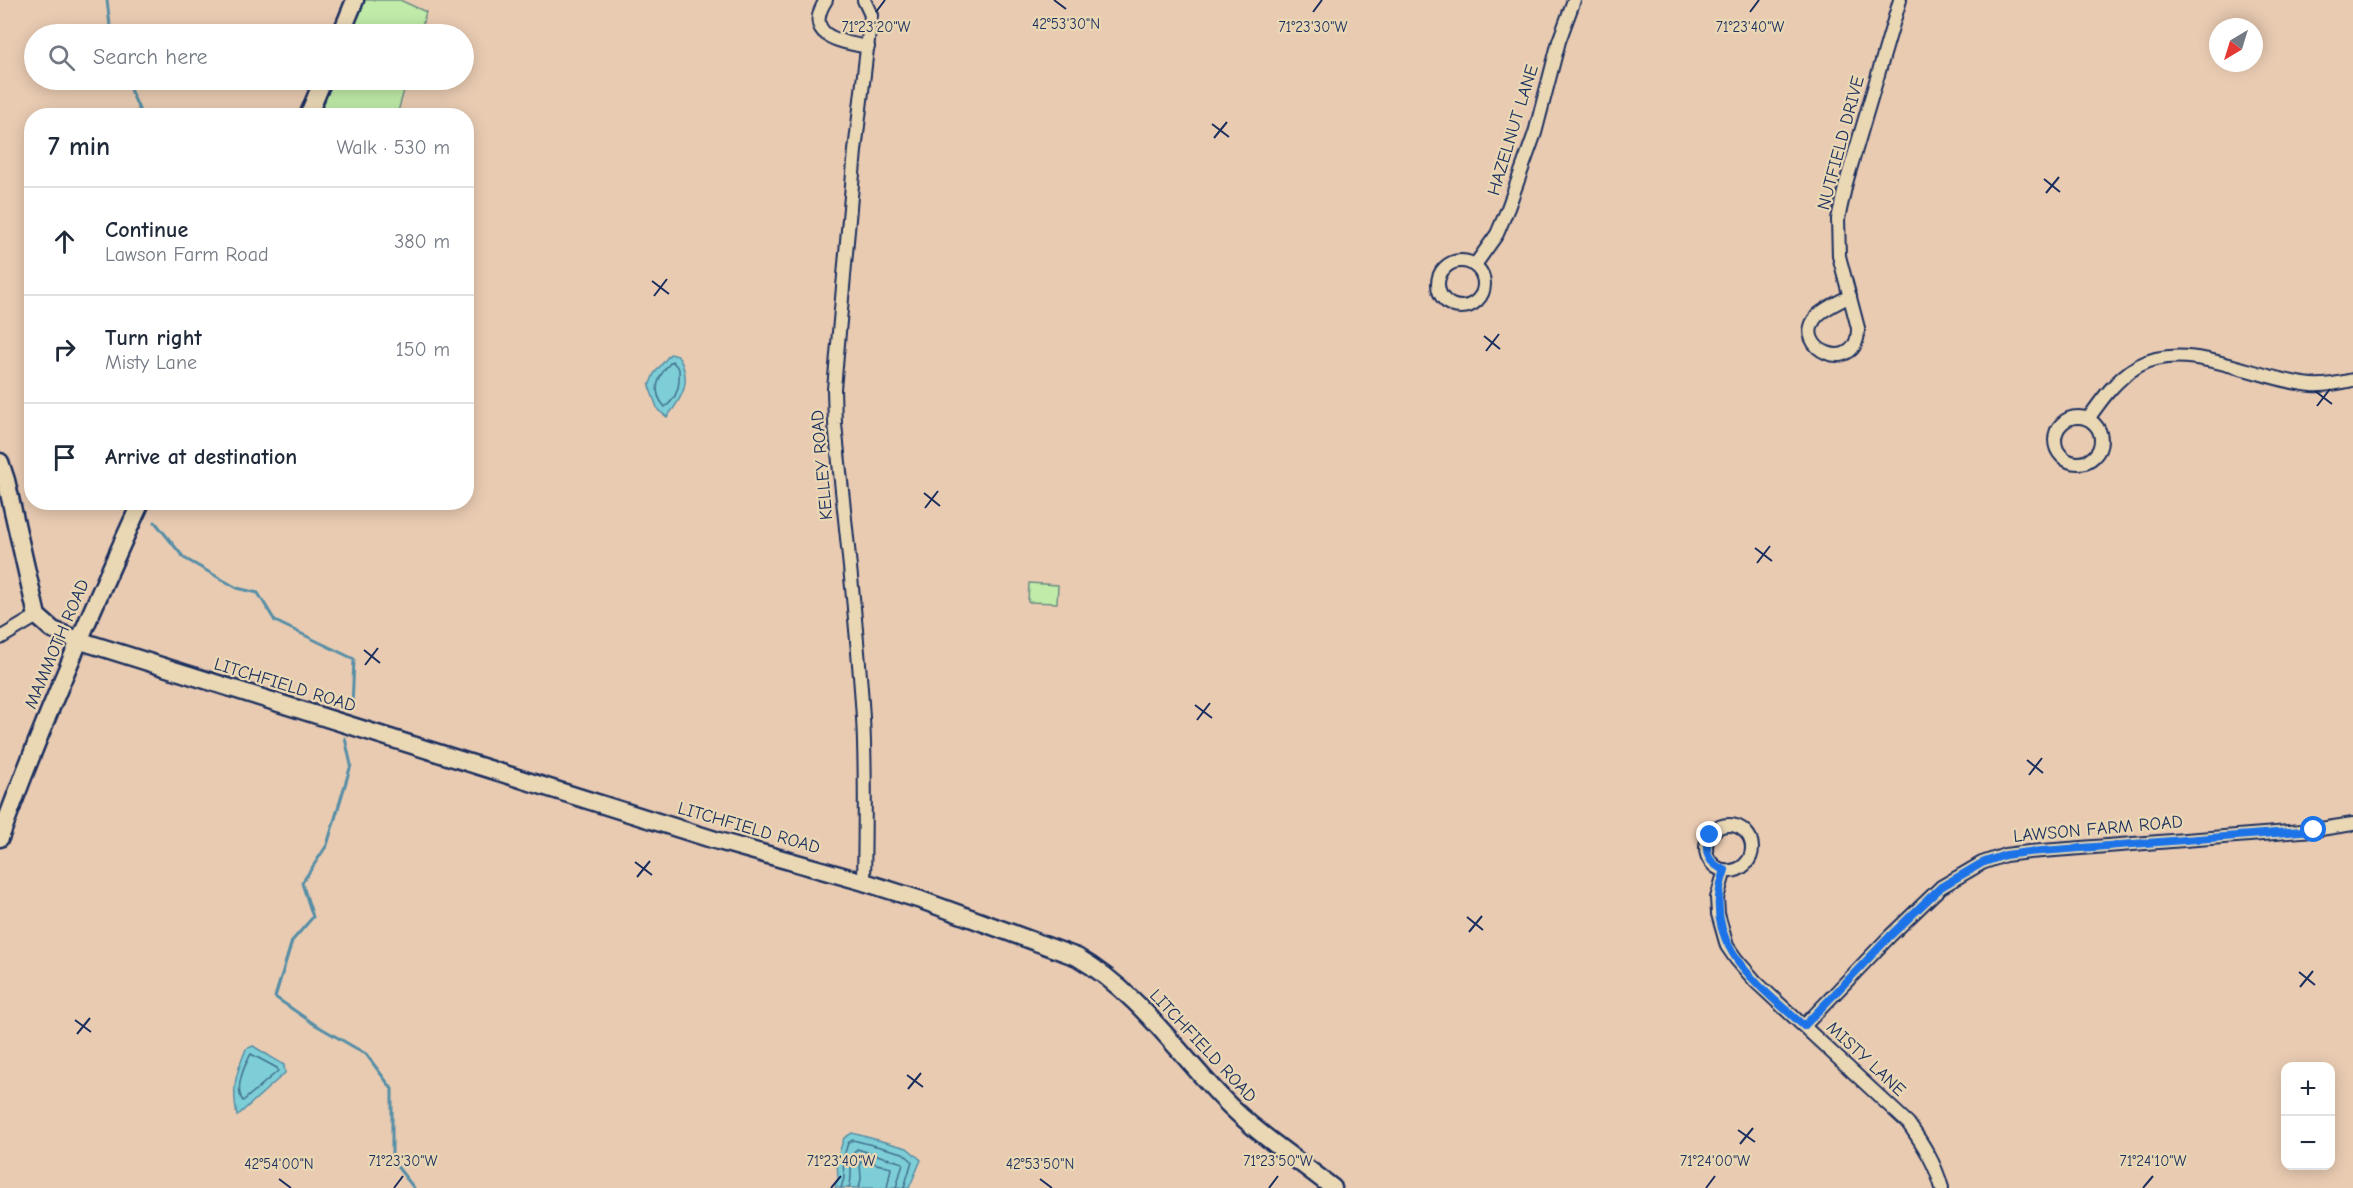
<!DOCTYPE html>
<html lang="en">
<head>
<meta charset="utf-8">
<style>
	:root { --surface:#fff; --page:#f2f2f3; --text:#1f2937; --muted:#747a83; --line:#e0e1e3 }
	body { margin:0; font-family:"Comic Neue",sans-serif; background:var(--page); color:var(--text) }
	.controls { position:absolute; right:18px; bottom:18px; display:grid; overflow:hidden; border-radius:12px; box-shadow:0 3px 15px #0003 }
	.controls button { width:54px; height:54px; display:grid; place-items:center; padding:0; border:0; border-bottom:2px solid var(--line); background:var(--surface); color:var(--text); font:30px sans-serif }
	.compass { position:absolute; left:2209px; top:18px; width:54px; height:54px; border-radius:50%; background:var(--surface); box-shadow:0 3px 15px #0003; rotate:218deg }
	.stop { position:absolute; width:18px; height:18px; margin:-14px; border:4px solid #1a73e8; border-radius:50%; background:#fff }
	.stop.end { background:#1a73e8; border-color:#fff; box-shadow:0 2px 6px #0008 }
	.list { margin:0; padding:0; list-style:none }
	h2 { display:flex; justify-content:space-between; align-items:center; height:78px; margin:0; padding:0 24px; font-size:26px }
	h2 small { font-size:20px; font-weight:400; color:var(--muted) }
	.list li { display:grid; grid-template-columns:39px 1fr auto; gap:18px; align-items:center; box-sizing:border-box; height:108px; padding:0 24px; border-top:2px solid var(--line) }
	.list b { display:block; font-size:22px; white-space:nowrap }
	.list p { margin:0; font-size:20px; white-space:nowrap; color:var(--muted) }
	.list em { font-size:20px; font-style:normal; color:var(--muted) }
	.icon { flex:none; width:33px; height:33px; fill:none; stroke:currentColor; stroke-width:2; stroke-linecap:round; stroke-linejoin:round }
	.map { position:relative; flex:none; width:2353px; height:1188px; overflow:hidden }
	.search { position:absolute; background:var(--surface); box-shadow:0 3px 15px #0003; left:24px; top:24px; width:450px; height:66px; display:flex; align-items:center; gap:15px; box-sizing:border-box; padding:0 21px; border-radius:33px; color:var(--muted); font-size:22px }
	.panel { position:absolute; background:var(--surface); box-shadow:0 3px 15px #0003; left:24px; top:108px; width:450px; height:402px; border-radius:24px }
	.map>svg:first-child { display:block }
</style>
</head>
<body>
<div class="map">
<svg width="2353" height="1188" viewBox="0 0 2353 1188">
	<rect width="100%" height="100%" fill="#e9cbb2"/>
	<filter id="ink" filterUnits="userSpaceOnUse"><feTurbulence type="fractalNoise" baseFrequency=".0167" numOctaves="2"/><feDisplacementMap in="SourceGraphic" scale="12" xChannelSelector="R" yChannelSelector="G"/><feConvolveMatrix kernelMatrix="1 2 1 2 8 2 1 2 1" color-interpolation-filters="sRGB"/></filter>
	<g filter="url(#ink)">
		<g fill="#c0eba8" stroke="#6e8d83" stroke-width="1.5">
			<polygon points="360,0 400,0 426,12 420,34 346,34"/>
			<polygon points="328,80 407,80 397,115 314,116"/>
			<polygon points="1029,583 1058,585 1057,603 1028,602"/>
		</g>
		<g fill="#7dced6" stroke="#568ea6" stroke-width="1.5">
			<path d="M670 354 678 356C693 380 683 397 667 417L658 410 649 386 654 374Z"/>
			<path d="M253 1046 284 1065 285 1073 237 1116C232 1086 235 1076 246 1049Z"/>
			<polygon points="852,1133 907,1148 921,1160 909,1188 835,1188 838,1178 837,1159 844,1138"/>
		</g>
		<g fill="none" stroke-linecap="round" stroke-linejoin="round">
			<g stroke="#426f8e" stroke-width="1.5">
				<path d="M672 361 679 369C680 384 678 398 665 407 650 391 658 375 672 361Z"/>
				<path d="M251 1054 277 1068 278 1071 243 1101C234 1089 244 1066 251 1054Z"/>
				<polyline points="841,1188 844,1178 843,1159 848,1143 853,1140 903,1153 912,1161 904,1188"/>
				<path d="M849 1188C854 1175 847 1159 857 1149L903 1163 896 1188"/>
				<polyline points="859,1188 861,1179 860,1162 863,1160 891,1168 887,1188"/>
			</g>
			<g stroke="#568ea6" stroke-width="3">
				<polyline points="107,0 111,34"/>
				<polyline points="126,80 142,116"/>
				<polyline points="155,522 184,558 237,588 258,593 275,621 354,659 352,707"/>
				<polyline points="345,738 351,765 327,845 302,883 313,917 292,941 275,997 314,1024 366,1054 392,1089 392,1160 414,1188"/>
			</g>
			<defs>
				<g id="street">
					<path d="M826 0C802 37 842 42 868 47"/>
					<path d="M864 0 871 15 870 23 855 151 834 389 835 424C845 522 857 620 863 718 866 773 865 827 864 882"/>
					<circle cx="1461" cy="284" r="23"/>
					<polyline points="1475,265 1497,234 1508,208 1535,133 1559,41 1574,0"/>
					<path d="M1850 296C1839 302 1825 308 1817 316 1789 349 1859 378 1858 328L1839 256 1838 219 1846 183 1900 0"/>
					<circle cx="2078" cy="440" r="23"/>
					<path d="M2088 419C2102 399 2116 379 2138 366 2188 338 2259 381 2312 385 2326 386 2340 383 2353 380"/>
					<polyline points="0,638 37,616"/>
					<circle cx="1729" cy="848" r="23"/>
					<path d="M1725 870 1717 898 1718 914 1727 946 1736 959 1756 982 1908 1123C1923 1144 1935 1163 1942 1188"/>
					<polyline points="1804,1026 1890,936 1941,887 1982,863 2005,855 2029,852 2314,830 2353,824"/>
				</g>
				<g id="secondary">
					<polyline points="341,34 355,0"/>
					<polyline points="308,116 323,80"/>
					<path d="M0 462 6 480 37 616 53 630 78 640 715 840 864 882 921 900 1077 957C1138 992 1177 1052 1225 1101 1257 1134 1297 1159 1333 1188"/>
					<path d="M0 838C42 723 90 613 141 502"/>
				</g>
			</defs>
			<use href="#street" stroke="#1b2f5e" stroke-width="16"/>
			<use href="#secondary" stroke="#1b2f5e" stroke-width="21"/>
			<use href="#street" stroke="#ead8b5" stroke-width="12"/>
			<use href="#secondary" stroke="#ead8b5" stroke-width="16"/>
		</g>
	</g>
	<g fill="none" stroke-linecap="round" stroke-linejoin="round" filter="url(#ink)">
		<path stroke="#1a73e8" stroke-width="8" d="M1710 835C1703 851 1708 864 1725 870 1699 943 1756 983 1804 1026L1890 936 1941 887 1982 863 2005 855 2029 852 2314 830"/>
	</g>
	<path fill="none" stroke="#1b2f5e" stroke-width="2" d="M1054 0 1066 9M876 12 885 0M1313 12 1322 0M1750 12 1759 0M1212 124 1229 137M1214 138 1227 122M2044 179 2060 192M2046 193 2059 177M652 281 669 294M654 296 667 279M1484 336 1500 349M1486 351 1499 334M2315 391 2332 404M2317 406 2330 389M924 493 940 506M925 508 938 491M1755 548 1772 561M1757 563 1770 546M364 650 380 663M365 665 378 648M1195 705 1212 718M1197 720 1210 703M2027 760 2043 773M2029 775 2042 758M635 862 652 875M637 877 650 861M1467 917 1483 930M1469 932 1482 916M2299 972 2315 985M2300 987 2313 971M75 1020 91 1032M77 1034 90 1018M907 1075 923 1087M908 1089 921 1073M1738 1130 1755 1142M1740 1144 1753 1128M279 1179 291 1188M1040 1179 1052 1188M394 1188 403 1176M831 1188 841 1176M1269 1188 1278 1176M1706 1188 1715 1176M2143 1188 2153 1176"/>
	<g text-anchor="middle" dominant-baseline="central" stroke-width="4.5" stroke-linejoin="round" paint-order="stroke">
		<g font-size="18" fill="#1b2f5e" stroke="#ead8b5">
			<text transform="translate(1513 130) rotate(-73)">HAZELNUT LANE</text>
			<text transform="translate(1841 143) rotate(-75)">NUTFIELD DRIVE</text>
			<text transform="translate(822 465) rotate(-95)">KELLEY ROAD</text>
			<text transform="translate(57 644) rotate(-67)">MAMMOTH ROAD</text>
			<text transform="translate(285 685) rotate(17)">LITCHFIELD ROAD</text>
			<text transform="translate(749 828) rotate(16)">LITCHFIELD ROAD</text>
			<text transform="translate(2098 829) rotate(-5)">LAWSON FARM ROAD</text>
			<text transform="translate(1203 1046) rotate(47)">LITCHFIELD ROAD</text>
			<text transform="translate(1866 1059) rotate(43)">MISTY LANE</text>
		</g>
	</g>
	<g font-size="15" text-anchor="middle" fill="#1b2f5e" stroke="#ead8b5" stroke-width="4.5" stroke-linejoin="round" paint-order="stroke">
		<text x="1066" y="29">42°53'30"N</text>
		<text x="876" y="32">71°23'20"W</text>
		<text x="1313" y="32">71°23'30"W</text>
		<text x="1750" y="32">71°23'40"W</text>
		<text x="403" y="1166">71°23'30"W</text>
		<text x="841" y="1166">71°23'40"W</text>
		<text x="1278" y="1166">71°23'50"W</text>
		<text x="1715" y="1166">71°24'00"W</text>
		<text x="2153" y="1166">71°24'10"W</text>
		<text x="279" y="1169">42°54'00"N</text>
		<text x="1040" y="1169">42°53'50"N</text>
	</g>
</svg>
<div class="controls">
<button>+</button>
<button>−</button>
</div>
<svg class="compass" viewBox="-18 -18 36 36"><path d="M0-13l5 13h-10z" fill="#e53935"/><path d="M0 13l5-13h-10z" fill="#747a83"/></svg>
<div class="stop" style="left:2314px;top:830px"></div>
<div class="stop end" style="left:1710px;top:835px"></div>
<div class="search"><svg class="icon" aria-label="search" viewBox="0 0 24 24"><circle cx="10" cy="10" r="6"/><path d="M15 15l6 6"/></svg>Search here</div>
<section class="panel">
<h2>7 min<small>Walk · 530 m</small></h2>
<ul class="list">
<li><svg class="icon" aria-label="ahead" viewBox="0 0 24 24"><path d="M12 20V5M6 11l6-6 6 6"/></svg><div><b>Continue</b><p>Lawson Farm Road</p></div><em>380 m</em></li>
<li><svg class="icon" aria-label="right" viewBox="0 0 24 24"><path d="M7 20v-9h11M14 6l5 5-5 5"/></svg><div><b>Turn right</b><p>Misty Lane</p></div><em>150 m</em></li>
<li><svg class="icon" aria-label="arrive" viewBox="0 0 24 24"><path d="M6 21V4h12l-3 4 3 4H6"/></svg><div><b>Arrive at destination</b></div></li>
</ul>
</section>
</div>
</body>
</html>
